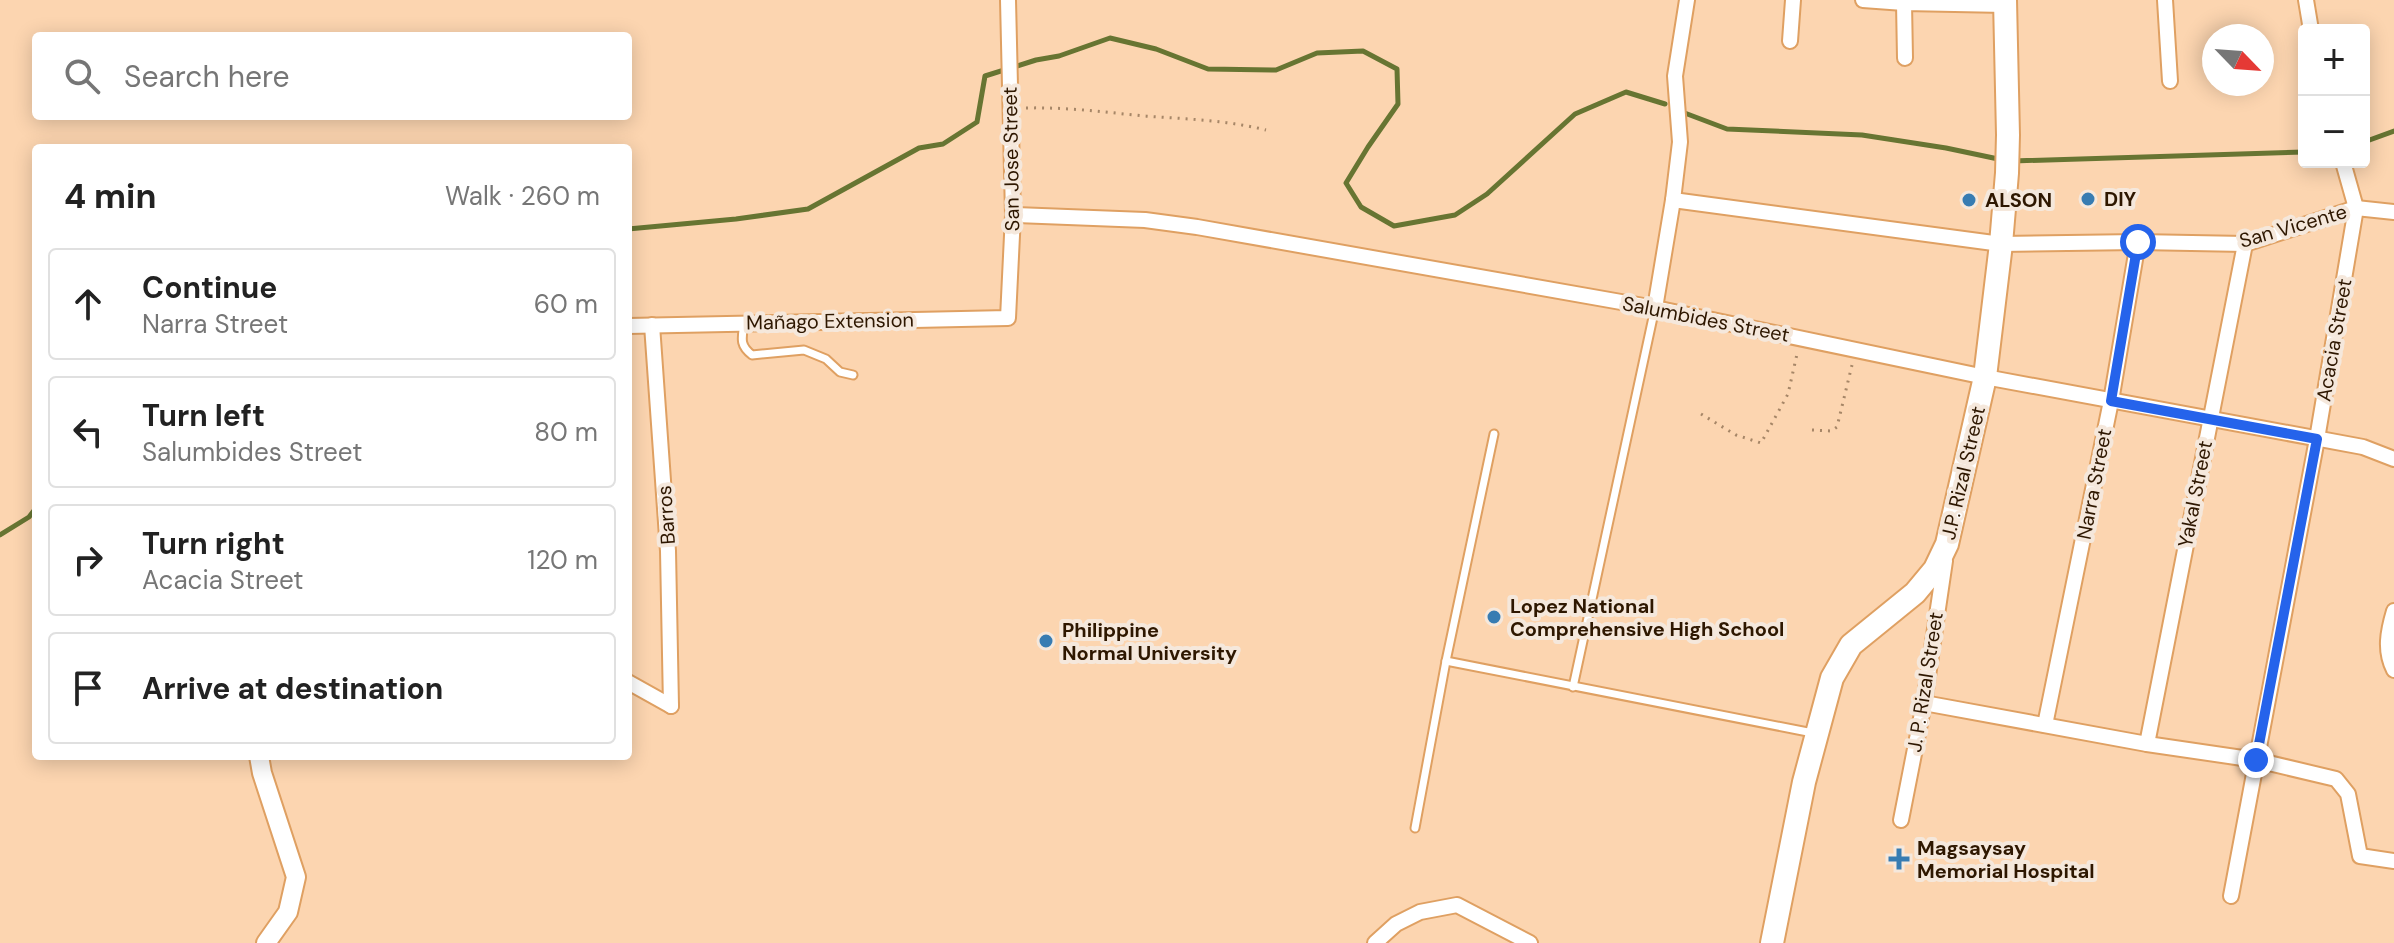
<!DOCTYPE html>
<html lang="en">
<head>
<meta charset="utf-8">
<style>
	:root { --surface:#fff; --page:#f6f6f6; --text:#222; --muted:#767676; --line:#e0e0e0 }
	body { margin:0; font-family:"DM Sans",sans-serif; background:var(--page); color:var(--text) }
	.controls { position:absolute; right:24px; top:24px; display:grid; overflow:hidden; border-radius:8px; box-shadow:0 4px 20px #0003 }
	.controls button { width:72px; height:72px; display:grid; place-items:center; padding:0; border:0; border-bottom:2px solid var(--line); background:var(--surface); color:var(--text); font:40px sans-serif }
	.compass { position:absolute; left:2202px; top:24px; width:72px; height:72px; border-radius:50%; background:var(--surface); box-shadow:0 4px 20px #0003; rotate:115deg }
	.stop { position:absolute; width:24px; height:24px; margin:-18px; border:6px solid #2563eb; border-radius:50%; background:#fff }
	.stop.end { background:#2563eb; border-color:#fff; box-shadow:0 2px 8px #0008 }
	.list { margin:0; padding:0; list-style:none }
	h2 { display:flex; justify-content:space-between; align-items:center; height:104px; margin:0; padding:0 32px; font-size:34px }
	h2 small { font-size:26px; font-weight:400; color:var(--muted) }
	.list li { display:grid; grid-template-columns:52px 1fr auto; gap:24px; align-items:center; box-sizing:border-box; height:112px; margin:0 16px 16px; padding:0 16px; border:2px solid var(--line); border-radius:8px }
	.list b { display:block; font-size:30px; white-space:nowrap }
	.list p { margin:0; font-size:26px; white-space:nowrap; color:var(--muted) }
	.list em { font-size:26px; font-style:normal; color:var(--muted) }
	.icon { flex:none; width:44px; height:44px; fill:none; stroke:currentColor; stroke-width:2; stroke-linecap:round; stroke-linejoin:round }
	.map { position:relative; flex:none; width:2394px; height:943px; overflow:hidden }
	.search { position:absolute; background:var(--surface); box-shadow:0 4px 20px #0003; left:32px; top:32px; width:600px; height:88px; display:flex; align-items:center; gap:20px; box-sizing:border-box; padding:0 28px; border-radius:8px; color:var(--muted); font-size:30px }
	.panel { position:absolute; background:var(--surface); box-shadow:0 4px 20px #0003; left:32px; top:144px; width:600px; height:616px; border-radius:8px }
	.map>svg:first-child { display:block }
</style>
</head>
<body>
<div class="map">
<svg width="2394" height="943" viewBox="0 0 2394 943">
	<rect width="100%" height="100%" fill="#fcd5b0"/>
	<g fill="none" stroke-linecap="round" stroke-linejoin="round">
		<g stroke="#677532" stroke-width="5">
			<polyline points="1682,112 1727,129 1862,135 1946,148 2003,160"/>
			<polyline points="2364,142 2394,131"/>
			<polyline points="2013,161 2304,152"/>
			<polyline points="628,229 736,219 808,209 919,148 943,144 977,122 985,76 1036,60 1059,56 1110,38 1156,49 1208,69 1276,70 1317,53 1363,51 1397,69 1398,104 1368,147 1346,183 1361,207 1394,226 1455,215 1487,194 1575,114 1626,92 1665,104"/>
			<polyline points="0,535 29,517 36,508"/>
		</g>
		<defs>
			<g id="service">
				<path d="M744 323C742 338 739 345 752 355L804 350 826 359 840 372 853 375"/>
				<polyline points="1446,661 1813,733"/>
				<polyline points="1573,687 1655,308"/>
				<polyline points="1415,828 1446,661 1494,434"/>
			</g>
			<g id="minor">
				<polyline points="1863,0 1904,3 1904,0"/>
				<polyline points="2165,0 2170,81"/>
				<polyline points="2306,0 2311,30"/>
				<polyline points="1790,41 1793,0"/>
				<polyline points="1905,58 1904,3 2005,5"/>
				<polyline points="1673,200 2001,244 2138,242 2245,244 2356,208 2394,212"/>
				<polyline points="1013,215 1145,220 1197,227 1655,308 1985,377 2363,447 2394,459"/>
				<polyline points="1655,308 1673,200 1680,142 1675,76 1687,0"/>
				<polyline points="652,325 668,551 671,706"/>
				<polyline points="628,326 1008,318 1013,215 1008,0"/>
				<path d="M2394 611C2388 631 2384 651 2394 670"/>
				<polyline points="628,682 671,706"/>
				<polyline points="1924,703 2147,744 2256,760 2336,779 2348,794 2360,856 2394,861"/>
				<polyline points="2045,725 2111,401 2138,242"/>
				<polyline points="2147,744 2245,244"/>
				<polyline points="1901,820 1924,703 1945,561"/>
				<polyline points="2231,896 2317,439 2356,208 2343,162"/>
				<polyline points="1375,943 1396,924 1420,912 1457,905 1530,943"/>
			</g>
			<polyline id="tertiary" points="259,756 262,773 296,877 288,912 266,943"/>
			<polyline id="primary" points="1772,943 1804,782 1832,678 1851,645 1915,593 1935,569 1947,544 1985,377 2001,244 2007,173 2008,135 2005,0"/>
		</defs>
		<use href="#service" stroke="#dfa062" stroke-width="11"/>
		<use href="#minor" stroke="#dfa062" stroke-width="18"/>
		<use href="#tertiary" stroke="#dfa062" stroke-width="22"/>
		<use href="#primary" stroke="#dfa062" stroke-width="26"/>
		<g stroke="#a68667" stroke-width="3" stroke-dasharray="2 6" stroke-linecap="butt">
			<path d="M1026 108C1066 107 1104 112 1144 116 1185 119 1226 120 1266 130"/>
			<polyline points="1701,414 1736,435 1761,443 1788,394 1797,354"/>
			<polyline points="1812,430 1831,431 1837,427 1852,365"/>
		</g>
		<use href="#service" stroke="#fff" stroke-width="7"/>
		<use href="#minor" stroke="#fff" stroke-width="14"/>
		<use href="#tertiary" stroke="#fff" stroke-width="18"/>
		<use href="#primary" stroke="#fff" stroke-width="22"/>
	</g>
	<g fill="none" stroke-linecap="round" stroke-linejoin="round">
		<polyline stroke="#2563eb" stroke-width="10" points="2138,242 2111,401 2317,439 2256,760"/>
	</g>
	<g fill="#377cb2" stroke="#f5e8dc" stroke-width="3">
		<circle cx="2088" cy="199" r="8"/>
		<circle cx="1969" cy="200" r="8"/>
		<circle cx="1494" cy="617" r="8"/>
		<circle cx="1046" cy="641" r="8"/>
		<path d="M1895 847h8v8h8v8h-8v8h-8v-8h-8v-8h8z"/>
	</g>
	<g text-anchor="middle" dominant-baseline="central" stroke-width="8" stroke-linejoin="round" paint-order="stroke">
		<g font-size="20" fill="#2e1700" stroke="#f5e8dc">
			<text transform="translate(1011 159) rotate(-91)">San Jose Street</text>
			<text transform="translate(2293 226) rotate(-16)">San Vicente</text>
			<text transform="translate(1706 319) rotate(11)">Salumbides Street</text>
			<text transform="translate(830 321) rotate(-1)">Mañago Extension</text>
			<text transform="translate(2334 340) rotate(-80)">Acacia Street</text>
			<text transform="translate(1963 473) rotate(-77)">J.P. Rizal Street</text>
			<text transform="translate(2094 484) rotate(-79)">Narra Street</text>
			<text transform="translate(2195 494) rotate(-79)">Yakal Street</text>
			<text transform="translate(666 515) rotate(-94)">Barros</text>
			<text transform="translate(1925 682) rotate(-81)">J. P. Rizal Street</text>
		</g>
		<g font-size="20" font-weight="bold" fill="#2e1700" stroke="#f5e8dc" text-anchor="start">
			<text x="2104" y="199">DIY</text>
			<text x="1985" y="200">ALSON</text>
			<text x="1510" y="606">Lopez National<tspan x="1510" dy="23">Comprehensive High School</tspan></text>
			<text x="1062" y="630">Philippine<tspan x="1062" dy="23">Normal University</tspan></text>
			<text x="1917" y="848">Magsaysay<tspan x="1917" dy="23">Memorial Hospital</tspan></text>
		</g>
	</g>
</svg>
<div class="controls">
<button>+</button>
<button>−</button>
</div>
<svg class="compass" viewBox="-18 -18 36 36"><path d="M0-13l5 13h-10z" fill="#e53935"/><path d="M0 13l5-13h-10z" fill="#767676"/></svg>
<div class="stop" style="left:2138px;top:242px"></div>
<div class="stop end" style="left:2256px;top:760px"></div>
<div class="search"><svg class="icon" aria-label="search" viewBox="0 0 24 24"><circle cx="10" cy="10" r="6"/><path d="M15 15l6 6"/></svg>Search here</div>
<section class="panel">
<h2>4 min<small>Walk · 260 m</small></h2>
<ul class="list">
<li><svg class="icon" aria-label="ahead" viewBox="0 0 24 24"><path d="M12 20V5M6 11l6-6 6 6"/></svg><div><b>Continue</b><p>Narra Street</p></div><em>60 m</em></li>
<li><svg class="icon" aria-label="left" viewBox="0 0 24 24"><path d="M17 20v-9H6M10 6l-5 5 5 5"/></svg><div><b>Turn left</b><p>Salumbides Street</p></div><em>80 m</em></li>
<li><svg class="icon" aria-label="right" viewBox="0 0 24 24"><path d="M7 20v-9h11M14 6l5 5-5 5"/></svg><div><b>Turn right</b><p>Acacia Street</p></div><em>120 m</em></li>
<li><svg class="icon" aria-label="arrive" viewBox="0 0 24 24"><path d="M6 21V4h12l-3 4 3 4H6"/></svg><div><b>Arrive at destination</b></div></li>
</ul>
</section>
</div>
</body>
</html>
